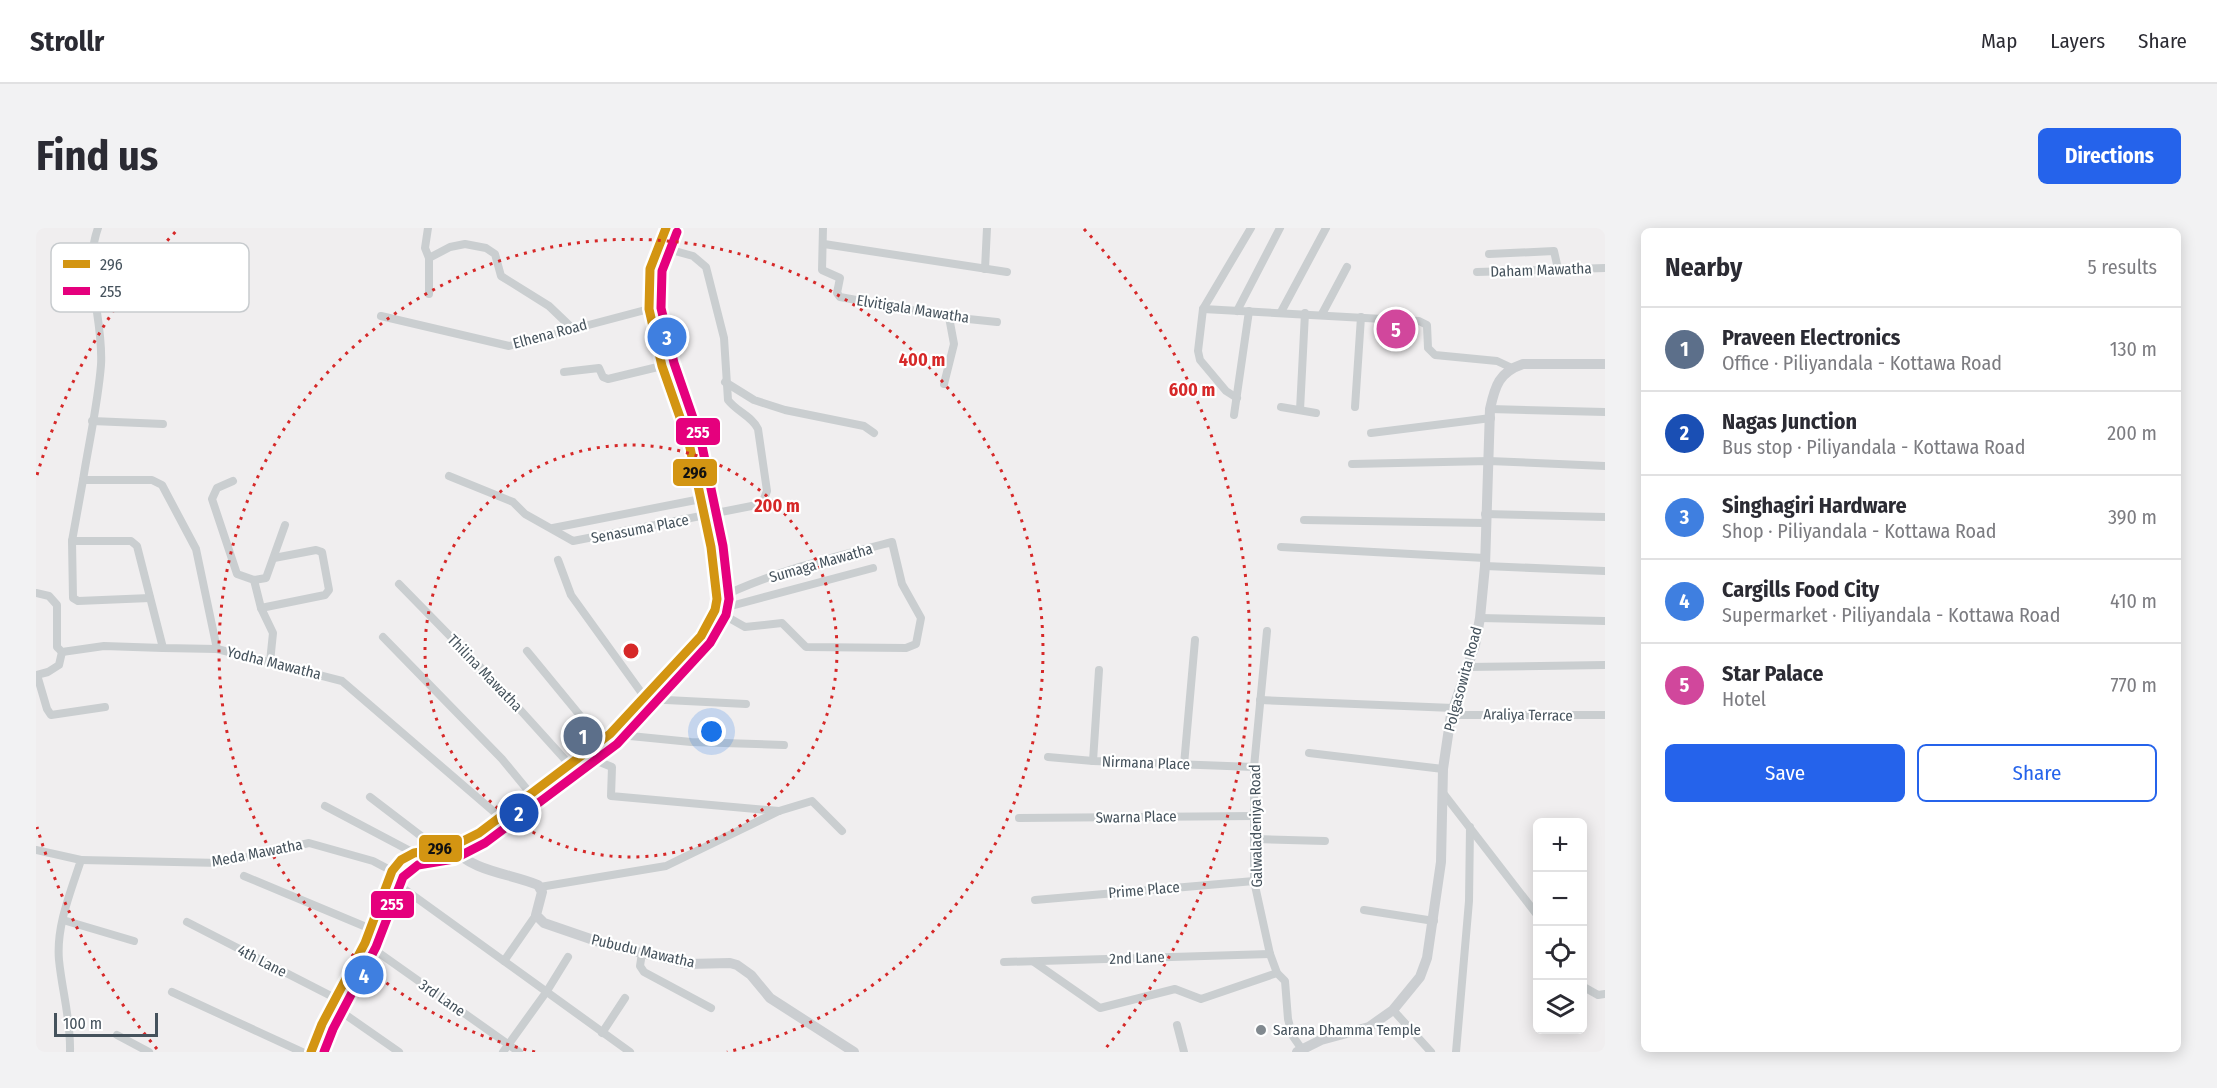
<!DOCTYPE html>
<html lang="en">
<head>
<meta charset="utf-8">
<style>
	:root { --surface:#fff; --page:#f2f2f3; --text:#2b2b33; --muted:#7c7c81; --line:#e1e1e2; --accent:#2563eb }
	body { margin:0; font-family:"Fira Sans Condensed",sans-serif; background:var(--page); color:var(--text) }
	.controls { position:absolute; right:18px; bottom:18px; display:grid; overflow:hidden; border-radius:9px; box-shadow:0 3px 15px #0003 }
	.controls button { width:54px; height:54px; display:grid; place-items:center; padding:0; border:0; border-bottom:2px solid var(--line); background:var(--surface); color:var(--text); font:30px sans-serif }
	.scale { position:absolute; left:18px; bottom:15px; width:104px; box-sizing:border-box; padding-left:6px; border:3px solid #45525c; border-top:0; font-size:16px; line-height:21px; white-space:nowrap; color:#45525c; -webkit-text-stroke:4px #fff; paint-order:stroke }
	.you { position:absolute; left:676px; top:504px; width:21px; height:21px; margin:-15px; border:4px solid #fff; border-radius:50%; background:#1a73e8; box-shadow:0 0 0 9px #1a73e833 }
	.badge { display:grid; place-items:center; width:39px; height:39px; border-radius:50%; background:var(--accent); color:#fff; font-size:20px; font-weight:700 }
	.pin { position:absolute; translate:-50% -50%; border:3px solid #fff; box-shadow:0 2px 6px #0006 }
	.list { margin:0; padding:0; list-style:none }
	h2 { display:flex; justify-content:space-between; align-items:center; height:78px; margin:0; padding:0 24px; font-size:26px }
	h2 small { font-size:20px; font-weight:400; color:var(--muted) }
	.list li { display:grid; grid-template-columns:39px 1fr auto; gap:18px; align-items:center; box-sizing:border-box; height:84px; padding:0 24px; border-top:2px solid var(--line) }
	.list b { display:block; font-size:22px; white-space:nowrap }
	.list p { margin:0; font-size:20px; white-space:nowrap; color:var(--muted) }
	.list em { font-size:20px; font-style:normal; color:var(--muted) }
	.actions { display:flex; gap:12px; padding:18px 24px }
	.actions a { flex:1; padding:14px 0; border:2px solid var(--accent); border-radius:9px; text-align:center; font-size:21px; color:var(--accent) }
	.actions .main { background:var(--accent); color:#fff }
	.icon { flex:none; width:33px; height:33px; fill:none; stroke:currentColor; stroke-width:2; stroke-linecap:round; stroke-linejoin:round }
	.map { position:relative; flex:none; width:1569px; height:824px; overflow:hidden; border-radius:9px }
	header { display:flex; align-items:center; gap:36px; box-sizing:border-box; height:84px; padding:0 30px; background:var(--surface); border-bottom:2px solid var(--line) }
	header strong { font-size:28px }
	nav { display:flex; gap:33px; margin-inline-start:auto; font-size:21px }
	.intro { display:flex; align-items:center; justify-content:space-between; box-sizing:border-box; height:144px; padding:0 36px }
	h1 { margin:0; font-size:42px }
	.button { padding:15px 27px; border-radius:9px; background:var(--accent); color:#fff; font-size:21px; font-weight:700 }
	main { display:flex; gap:36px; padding:0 36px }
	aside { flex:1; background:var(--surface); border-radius:9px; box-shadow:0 3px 15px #0003 }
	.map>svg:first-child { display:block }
</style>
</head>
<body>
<header>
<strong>Strollr</strong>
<nav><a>Map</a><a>Layers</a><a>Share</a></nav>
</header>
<div class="intro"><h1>Find us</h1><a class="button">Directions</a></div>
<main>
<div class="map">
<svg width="1569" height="824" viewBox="0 0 1569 824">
	<rect width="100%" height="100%" fill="#f0eeef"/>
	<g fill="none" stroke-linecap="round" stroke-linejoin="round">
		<g stroke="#caced0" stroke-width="8">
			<path d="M62 0C46 45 68 91 65 137 62 175 53 214 47 252H116L126 257 160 321 181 421 306 453 464 589"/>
			<polyline points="392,0 389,20 393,30"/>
			<polyline points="787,0 786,42 804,50 801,65 804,69 913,89 961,94"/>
			<polyline points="788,16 971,44"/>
			<polyline points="1453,26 1518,23 1522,41"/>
			<polyline points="949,41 951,0"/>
			<polyline points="1441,44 1569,40"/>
			<polyline points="393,66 393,30 414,19 429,16 450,20 459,26 465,48 513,78 536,100"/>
			<polyline points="1167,81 1383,93 1391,97 1392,120 1399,127 1461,133 1476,140"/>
			<polyline points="1201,83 1244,0"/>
			<polyline points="1245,84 1290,0"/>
			<polyline points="1286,86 1311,39"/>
			<polyline points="345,88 473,118 613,81"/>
			<polyline points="528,144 563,140 567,149 572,151 626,138"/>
			<polyline points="689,154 718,172 749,182 828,198 838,205"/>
			<polyline points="908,156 918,116 913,89"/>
			<polyline points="1201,170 1190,163 1164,132 1162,123 1167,81 1215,0"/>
			<polyline points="1245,179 1280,185"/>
			<polyline points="1319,179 1325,89"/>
			<polyline points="1454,181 1569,184"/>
			<polyline points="1264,182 1269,85"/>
			<polyline points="1198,187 1213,83"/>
			<polyline points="56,193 127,196"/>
			<polyline points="1335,205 1455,190"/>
			<polyline points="1316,236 1453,233 1569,238"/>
			<path d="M413 248 477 274 489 286 537 313 726 276 731 263 722 201C717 189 700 183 692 172L688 110 670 39 657 28 621 18"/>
			<polyline points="47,252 36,313 37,370 42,373 114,370"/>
			<polyline points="197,253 181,260 176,271 201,346 218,352 230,350 249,297"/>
			<polyline points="1449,286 1569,289"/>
			<polyline points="1268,292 1449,295"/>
			<polyline points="517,300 665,271"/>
			<polyline points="36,313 95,313 101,318 127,420 181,421"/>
			<polyline points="1245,319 1449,330"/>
			<polyline points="522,332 535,367 610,471 710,476"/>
			<polyline points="1449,338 1569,343"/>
			<polyline points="218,352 225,380 237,405 234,434"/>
			<polyline points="363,356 459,454 534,537"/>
			<polyline points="0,365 13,368 21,377 21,419 26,424 68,418 127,420"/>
			<polyline points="225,380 289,367 293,362 286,324 280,322 238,330"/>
			<path d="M679 382 709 399 746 395 770 419 870 420 880 416 885 390 866 356 856 314C797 329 735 344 681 371"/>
			<polyline points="680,382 837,340"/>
			<polyline points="1444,390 1569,393"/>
			<polyline points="1231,403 1218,539 1218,653 1234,726 1241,745 1249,753 1252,791 1256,807 1265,820"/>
			<polyline points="347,409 466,531 494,565"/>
			<polyline points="491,423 565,513"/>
			<polyline points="1431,439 1569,437"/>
			<polyline points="1063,442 1057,533 1218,539"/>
			<polyline points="0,447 12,444 23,437 26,424"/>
			<polyline points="1,447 11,481 15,487 69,479"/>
			<polyline points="1224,472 1417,480"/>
			<polyline points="1415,487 1569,487"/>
			<polyline points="574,506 655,514 748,517"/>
			<polyline points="1273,525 1407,541"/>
			<polyline points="546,527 576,539 575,568 743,583"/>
			<polyline points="1012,529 1057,533"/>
			<polyline points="1148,537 1159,412"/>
			<polyline points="1407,565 1502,688"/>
			<polyline points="334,569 402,621"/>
			<polyline points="289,578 378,625"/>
			<polyline points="983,590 1218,588"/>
			<polyline points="1218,611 1289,613"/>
			<path d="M0 622 45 632C35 663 20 698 23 732 26 763 35 792 34 824"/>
			<polyline points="45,632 185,635 273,615 337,633 356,643"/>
			<polyline points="208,648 335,701"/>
			<polyline points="353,650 594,824"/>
			<polyline points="504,659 630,638 743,583 776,573 806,603"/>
			<polyline points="999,672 1218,653"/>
			<polyline points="1328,682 1398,693"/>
			<polyline points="27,692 98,713"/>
			<polyline points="151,694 301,771"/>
			<polyline points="329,715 483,824"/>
			<polyline points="606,725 604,738 608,744 675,780"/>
			<polyline points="468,733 500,687"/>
			<polyline points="968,734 1234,726"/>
			<polyline points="998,734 1064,780 1139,761 1165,771 1241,745"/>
			<polyline points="1546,758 1562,767 1569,766"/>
			<polyline points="136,764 266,824"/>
			<polyline points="297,778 363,824"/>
			<polyline points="1357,782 1395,824"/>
			<polyline points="1141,797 1148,824"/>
			<polyline points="566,805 589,770"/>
			<polyline points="81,807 113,824"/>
			<polyline points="467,824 511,763 532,729"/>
			<polyline points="1420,824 1433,673 1434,599"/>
		</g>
		<g stroke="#cbced1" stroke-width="10">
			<path d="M415 619C437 644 473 645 502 657L506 664 500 687 508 695 572 717 652 736 694 735 701 737 715 747 734 770 818 824"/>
			<path d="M1261 824 1285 812 1333 799 1357 782 1384 749 1391 730 1405 634 1407 541 1415 487 1439 417 1444 390 1449 338 1454 181C1459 158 1463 144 1487 136H1569"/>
		</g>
		<polyline stroke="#c6cace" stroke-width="12" points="275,824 286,796 329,715 356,643 365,632 378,625 415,619 443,605 574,506 665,408 679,382 681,371 675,319 653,215 626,138 613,81 614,41 630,0"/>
		<defs>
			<polyline id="bus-1" points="275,824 286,796 329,715 356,643 365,632 378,625 415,619 443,605 574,506 665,408 679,382 681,371 675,319 653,215 626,138 613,81 614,41 630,0"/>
			<polyline id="bus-2" points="288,824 297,801 340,719 367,649 382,637 418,631 449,615 581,516 674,415 690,387 693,371 687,318 665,213 638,135 625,80 626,43 641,4"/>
		</defs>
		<use href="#bus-1" stroke="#fff" stroke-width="14"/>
		<use href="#bus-2" stroke="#fff" stroke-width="14"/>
		<use href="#bus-1" stroke="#d39512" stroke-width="9"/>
		<use href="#bus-2" stroke="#e5007d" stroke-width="9"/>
	</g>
	<g fill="none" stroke="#d62828" stroke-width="3" stroke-dasharray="3 6">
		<circle cx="595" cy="423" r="206"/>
		<path d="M499 824A412 412 0 1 1 691 824"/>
		<path d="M121 821A619 619 0 0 1 1 599M1 247A619 619 0 0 1 142 1M1048 1A619 619 0 0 1 1069 821"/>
	</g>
	<circle fill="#81898f" stroke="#fff" stroke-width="2" cx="1225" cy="802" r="6"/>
	<g text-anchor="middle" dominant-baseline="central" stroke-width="4.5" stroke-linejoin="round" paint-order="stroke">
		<g font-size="15" fill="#45525c" stroke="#fff">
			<text transform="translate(1505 42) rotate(-2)">Daham Mawatha</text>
			<text transform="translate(877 81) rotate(9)">Elvitigala Mawatha</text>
			<text transform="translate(514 106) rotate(-15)">Elhena Road</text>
			<text transform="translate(604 301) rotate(-11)">Senasuma Place</text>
			<text transform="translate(785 335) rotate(-16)">Sumaga Mawatha</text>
			<text transform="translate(238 435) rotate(14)">Yodha Mawatha</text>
			<text transform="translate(449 445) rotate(46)">Thilina Mawatha</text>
			<text transform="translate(1427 451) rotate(-75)">Polgasowita Road</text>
			<text transform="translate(1492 487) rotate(1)">Araliya Terrace</text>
			<text transform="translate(1110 535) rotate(2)">Nirmana Place</text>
			<text transform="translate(1100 589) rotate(-1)">Swarna Place</text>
			<text transform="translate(1220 598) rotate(-91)">Galwaladeniya Road</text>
			<text transform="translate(221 625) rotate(-11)">Meda Mawatha</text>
			<text transform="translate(1108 662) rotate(-5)">Prime Place</text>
			<text transform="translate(607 723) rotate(13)">Pubudu Mawatha</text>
			<text transform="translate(1101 730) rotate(-2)">2nd Lane</text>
			<text transform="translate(226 733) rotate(27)">4th Lane</text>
			<text transform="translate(406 770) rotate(35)">3rd Lane</text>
		</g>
		<g font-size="15" fill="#45525c" stroke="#fff" text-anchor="start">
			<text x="1237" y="802">Sarana Dhamma Temple</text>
		</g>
	</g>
	<rect x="15" y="15" width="198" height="69" rx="9" fill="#fff" stroke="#c7cbce" stroke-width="1.5"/>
	<rect x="27" y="32" width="27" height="8" fill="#d39512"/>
	<rect x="27" y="59" width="27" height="8" fill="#e5007d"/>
	<g font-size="16" fill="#45525c">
		<text x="64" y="42">296</text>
		<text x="64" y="69">255</text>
	</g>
	<circle cx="595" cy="423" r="9" fill="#d62828" stroke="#fff" stroke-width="3"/>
	<g font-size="18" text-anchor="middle" font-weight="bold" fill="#d62828" stroke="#fff" stroke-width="4.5" stroke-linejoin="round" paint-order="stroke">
		<text x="886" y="138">400 m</text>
		<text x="1156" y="168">600 m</text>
		<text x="741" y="284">200 m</text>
	</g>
	<g stroke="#fff" stroke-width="2">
		<rect x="639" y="189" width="46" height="29" rx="6" fill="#e5007d"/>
		<rect x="636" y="230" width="46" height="29" rx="6" fill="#d39512"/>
		<rect x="382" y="606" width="45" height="29" rx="6" fill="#d39512"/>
		<rect x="334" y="662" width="45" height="29" rx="6" fill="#e5007d"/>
	</g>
	<g font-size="16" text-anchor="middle" font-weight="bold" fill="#fff">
		<text x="662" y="210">255</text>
		<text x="356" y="682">255</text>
	</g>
	<g font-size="16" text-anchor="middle" font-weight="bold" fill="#111">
		<text x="659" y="250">296</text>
		<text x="404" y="626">296</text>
	</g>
</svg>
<div class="controls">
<button>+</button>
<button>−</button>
<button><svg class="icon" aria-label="locate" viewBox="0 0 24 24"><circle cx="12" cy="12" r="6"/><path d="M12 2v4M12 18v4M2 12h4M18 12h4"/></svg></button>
<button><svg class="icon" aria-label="layers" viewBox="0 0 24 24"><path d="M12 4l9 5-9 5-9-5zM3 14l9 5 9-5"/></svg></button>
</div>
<div class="scale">100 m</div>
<div class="you"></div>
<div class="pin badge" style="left:547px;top:508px;background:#5c6f8a">1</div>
<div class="pin badge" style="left:483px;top:585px;background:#1a4fb4">2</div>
<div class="pin badge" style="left:631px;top:109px;background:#3f7fe0">3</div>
<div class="pin badge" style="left:328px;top:747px;background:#3f7fe0">4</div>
<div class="pin badge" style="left:1360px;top:101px;background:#d1479c">5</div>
</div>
<aside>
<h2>Nearby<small>5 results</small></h2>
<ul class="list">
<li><span class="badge" style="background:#5c6f8a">1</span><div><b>Praveen Electronics</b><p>Office · Piliyandala - Kottawa Road</p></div><em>130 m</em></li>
<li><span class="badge" style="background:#1a4fb4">2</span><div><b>Nagas Junction</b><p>Bus stop · Piliyandala - Kottawa Road</p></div><em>200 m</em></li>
<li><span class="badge" style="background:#3f7fe0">3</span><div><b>Singhagiri Hardware</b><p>Shop · Piliyandala - Kottawa Road</p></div><em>390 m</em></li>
<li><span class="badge" style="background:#3f7fe0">4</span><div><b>Cargills Food City</b><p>Supermarket · Piliyandala - Kottawa Road</p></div><em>410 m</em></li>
<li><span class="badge" style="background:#d1479c">5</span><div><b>Star Palace</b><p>Hotel</p></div><em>770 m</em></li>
</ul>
<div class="actions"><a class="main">Save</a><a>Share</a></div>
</aside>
</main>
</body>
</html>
